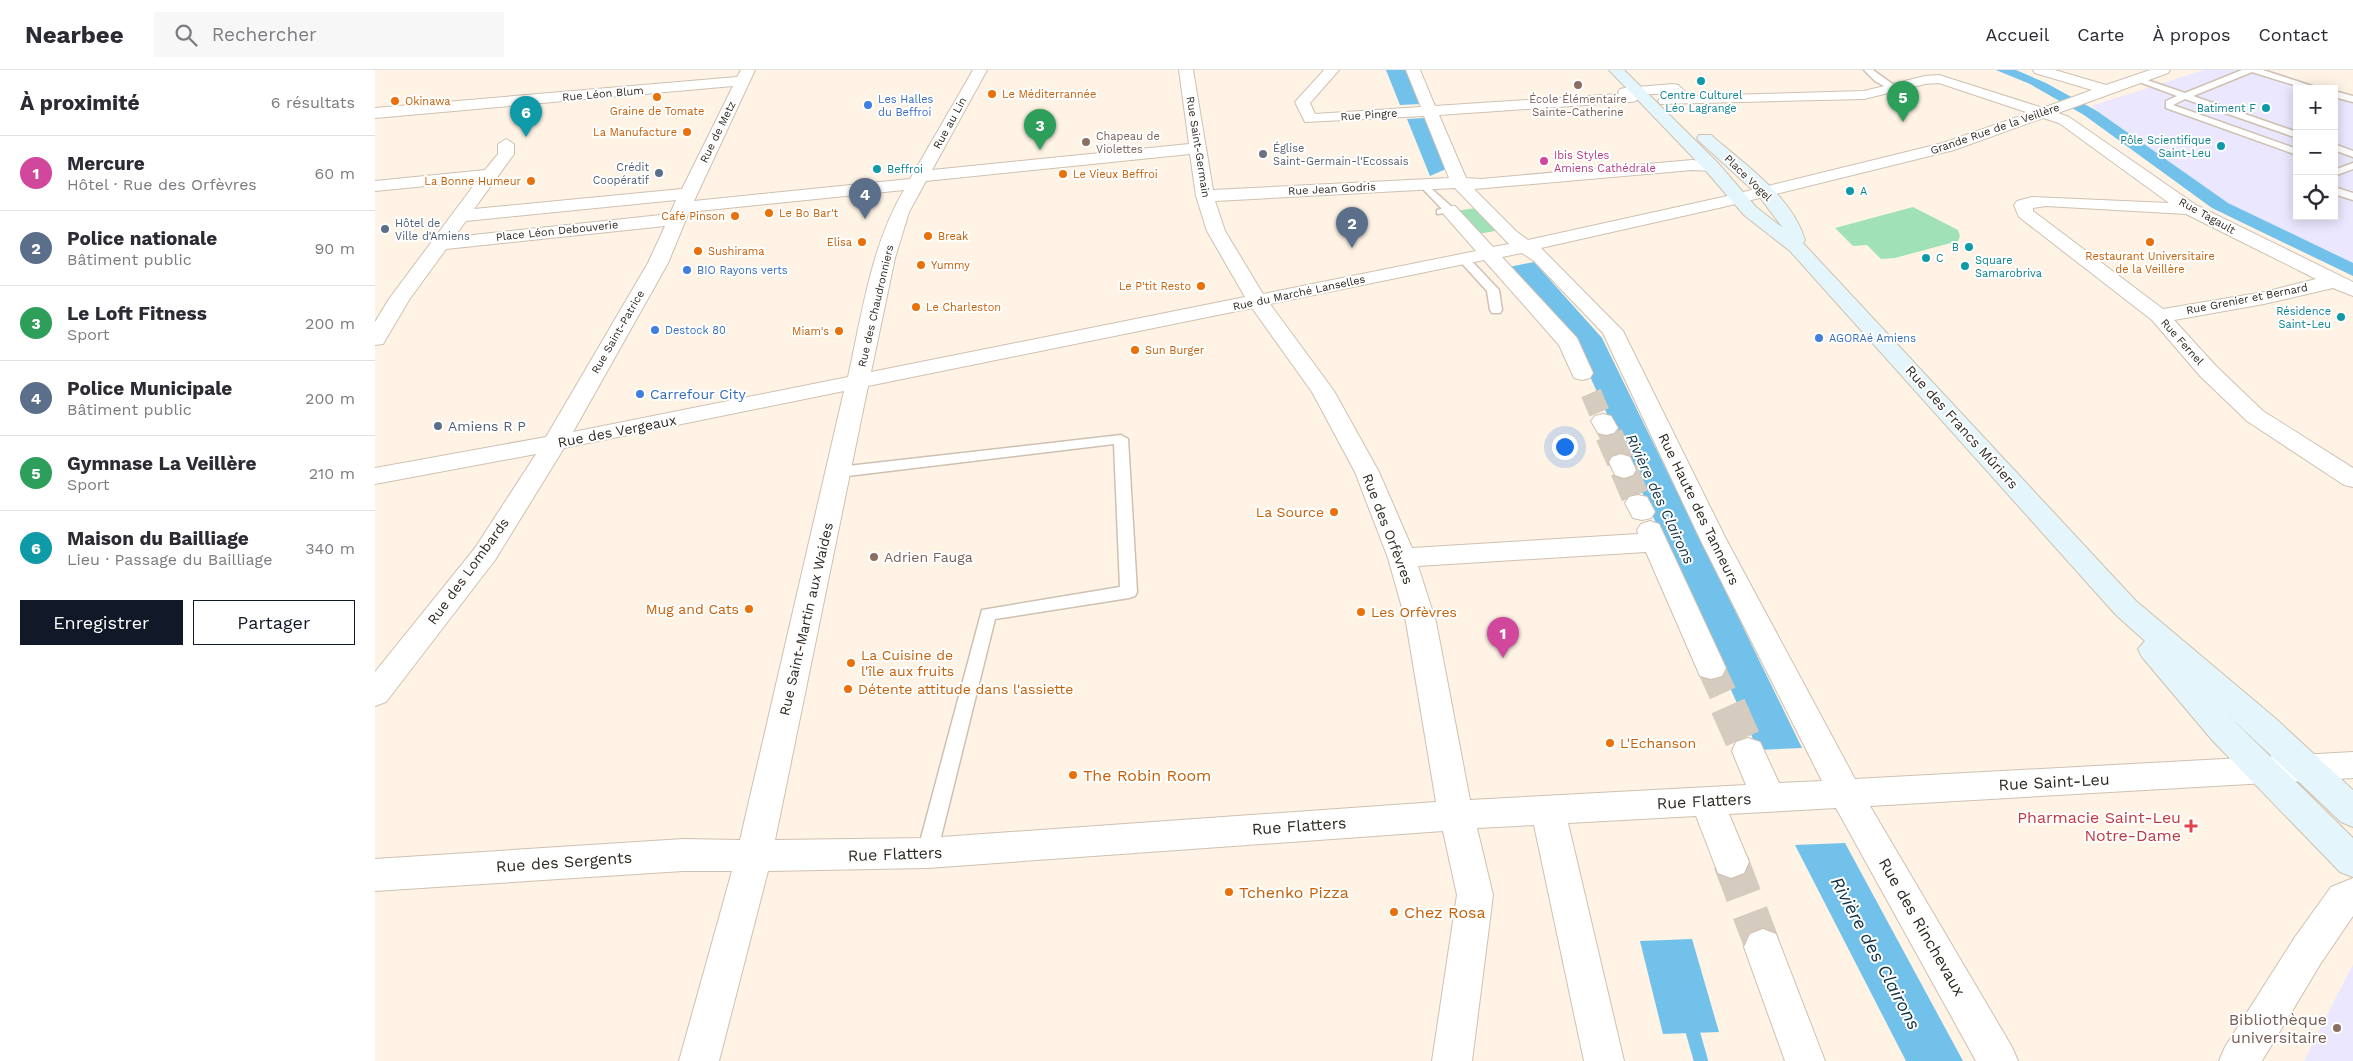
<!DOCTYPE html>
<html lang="fr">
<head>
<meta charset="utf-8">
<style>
	:root { --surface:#fff; --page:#f7f7f7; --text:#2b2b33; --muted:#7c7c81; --line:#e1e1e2; --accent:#111827 }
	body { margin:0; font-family:"Work Sans",sans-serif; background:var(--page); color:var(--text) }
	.controls { position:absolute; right:15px; top:15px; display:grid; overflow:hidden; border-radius:0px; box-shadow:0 2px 12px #0003 }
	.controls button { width:45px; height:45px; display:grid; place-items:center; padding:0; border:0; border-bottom:1px solid var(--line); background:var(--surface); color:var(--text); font:25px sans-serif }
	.you { position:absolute; left:1189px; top:376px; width:18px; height:18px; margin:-12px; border:4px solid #fff; border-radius:50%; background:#1a73e8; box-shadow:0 0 0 8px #1a73e833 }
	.badge { display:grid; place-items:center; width:32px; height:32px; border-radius:50%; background:var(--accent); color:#fff; font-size:16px; font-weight:700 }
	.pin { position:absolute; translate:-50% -41px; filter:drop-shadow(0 1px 2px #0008) }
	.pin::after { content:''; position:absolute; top:26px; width:18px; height:15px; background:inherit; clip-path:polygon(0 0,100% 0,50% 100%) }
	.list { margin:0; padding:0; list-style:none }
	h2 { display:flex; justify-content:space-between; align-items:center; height:65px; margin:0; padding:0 20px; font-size:21px }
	h2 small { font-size:16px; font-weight:400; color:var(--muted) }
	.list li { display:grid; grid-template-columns:32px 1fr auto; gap:15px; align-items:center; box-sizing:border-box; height:75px; padding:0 20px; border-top:1px solid var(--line) }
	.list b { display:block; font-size:19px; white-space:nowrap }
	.list p { margin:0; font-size:16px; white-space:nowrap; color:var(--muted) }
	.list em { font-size:16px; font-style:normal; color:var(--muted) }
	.actions { display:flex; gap:10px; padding:15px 20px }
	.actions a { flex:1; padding:11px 0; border:1px solid var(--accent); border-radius:0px; text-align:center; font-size:18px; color:var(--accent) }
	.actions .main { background:var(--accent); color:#fff }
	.icon { flex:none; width:28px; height:28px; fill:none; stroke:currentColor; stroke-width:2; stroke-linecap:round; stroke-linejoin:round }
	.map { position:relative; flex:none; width:1978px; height:991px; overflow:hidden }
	header { display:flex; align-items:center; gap:30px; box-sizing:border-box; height:70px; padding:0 25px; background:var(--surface); border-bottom:1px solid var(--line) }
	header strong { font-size:24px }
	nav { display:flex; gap:28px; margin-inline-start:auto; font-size:18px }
	.search { width:350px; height:45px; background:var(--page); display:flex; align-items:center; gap:12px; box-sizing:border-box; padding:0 18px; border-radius:0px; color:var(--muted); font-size:19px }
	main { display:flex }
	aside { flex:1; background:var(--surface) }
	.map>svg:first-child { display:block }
</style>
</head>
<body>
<header>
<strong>Nearbee</strong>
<div class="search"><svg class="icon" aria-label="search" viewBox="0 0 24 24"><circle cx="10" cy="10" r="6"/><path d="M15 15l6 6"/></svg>Rechercher</div>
<nav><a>Accueil</a><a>Carte</a><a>À propos</a><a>Contact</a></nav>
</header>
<main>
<aside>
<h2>À proximité<small>6 résultats</small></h2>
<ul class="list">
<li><span class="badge" style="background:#d1479c">1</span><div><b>Mercure</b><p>Hôtel · Rue des Orfèvres</p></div><em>60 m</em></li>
<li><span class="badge" style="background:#5c6f8a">2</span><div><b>Police nationale</b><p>Bâtiment public</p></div><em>90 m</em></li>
<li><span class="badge" style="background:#2e9e5b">3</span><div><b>Le Loft Fitness</b><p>Sport</p></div><em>200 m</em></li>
<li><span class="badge" style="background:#5c6f8a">4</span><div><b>Police Municipale</b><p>Bâtiment public</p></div><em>200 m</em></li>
<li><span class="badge" style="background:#2e9e5b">5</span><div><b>Gymnase La Veillère</b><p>Sport</p></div><em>210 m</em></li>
<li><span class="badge" style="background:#0f9aa8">6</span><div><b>Maison du Bailliage</b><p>Lieu · Passage du Bailliage</p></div><em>340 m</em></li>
</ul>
<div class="actions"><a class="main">Enregistrer</a><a>Partager</a></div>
</aside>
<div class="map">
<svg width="1978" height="991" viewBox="0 0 1978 991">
	<rect width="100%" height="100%" fill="#fef3e5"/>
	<g fill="#eae7fe">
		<polygon points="1829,0 1893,0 1953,19 1922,19 1922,146 1959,146 1959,21 1978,26 1978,194 1850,132 1716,36"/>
		<polygon points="1978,895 1978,991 1929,991 1962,925"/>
	</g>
	<g fill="#a1e1b8">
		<polygon points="1538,137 1583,160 1585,166 1583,171 1520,188 1506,189 1492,175 1478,176 1460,158"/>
		<polygon points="1101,138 1125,160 1104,164 1080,141"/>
	</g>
	<g fill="#71c1eb">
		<polygon points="1011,0 1031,0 1045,34 1025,35"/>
		<polygon points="1621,0 1641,0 1671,13 1722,41 1853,133 1978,193 1978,206 1837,138 1709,45 1655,14"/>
		<polygon points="1050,48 1071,99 1055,106 1032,49"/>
		<polygon points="1159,192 1227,268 1427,678 1383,680 1200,273 1134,197"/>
		<polygon points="1470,773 1588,991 1531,991 1420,775"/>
		<polygon points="1317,869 1344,962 1288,964 1265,871"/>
	</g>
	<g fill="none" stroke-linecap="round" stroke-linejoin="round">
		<polyline stroke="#71c1eb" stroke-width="14" points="1318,963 1326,991"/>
		<g stroke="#d5cbbe" stroke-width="21" stroke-dasharray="21 11" stroke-linecap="butt">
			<polyline points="1216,323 1228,351"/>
			<polyline points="1231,358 1235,366"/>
		</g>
		<g stroke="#d5cbbe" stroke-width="28" stroke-dasharray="28 14" stroke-linecap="butt">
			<polyline points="1234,365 1246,392"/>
			<polyline points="1249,400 1263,433"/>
			<polyline points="1336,598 1354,637"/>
		</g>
		<g stroke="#d5cbbe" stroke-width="36" stroke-dasharray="36 18" stroke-linecap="butt">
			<polyline points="1353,636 1373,681"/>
			<polyline points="1356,792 1388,877"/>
		</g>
		<defs>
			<g id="lane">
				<polygon points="1489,0 1498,0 1523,18 1516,20 1500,11"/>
				<polygon points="1867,0 1888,0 1946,19 1932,19 1877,2 1818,26 1922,62 1922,68 1810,29 1798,35 1922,79 1922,85 1791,38 1791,31 1802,26 1759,10 1766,8 1810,23"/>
				<polygon points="1959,21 1978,26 1978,32 1959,27"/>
				<polygon points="1959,74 1978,81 1978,87 1959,80"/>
				<polygon points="1978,93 1978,99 1959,106 1959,100"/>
				<polygon points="1049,112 1078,138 1078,142 1062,144 1062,140 1067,139 1044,115"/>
				<polygon points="1959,117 1978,123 1978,130 1959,124"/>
				<polygon points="1088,185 1092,186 1124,220 1127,240 1125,243 1117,243 1115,240 1112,221 1082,188"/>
				<polygon points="746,365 753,369 762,522 760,526 754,528 620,549 562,783 559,789 552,792 545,789 542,783 607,540 745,517 739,374 464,407 457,402 464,397"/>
			</g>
			<g id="street">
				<path d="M366 0H380L319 131 535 109 598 0H612L557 100 814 74 804 0H818L838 120 1074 108 1049 46 930 52 920 32 949 0H964L935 33 940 44 1046 37 1031 0H1045L1060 36 1244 24 1243 22 1245 19 1250 18 1298 14 1303 15 1315 26 1489 21 1550 6 1564 5 1668 38 1717 20 1660 3 1658 0H1680L1731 15 1775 0H1795L1793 3 1683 43 1694 47 1821 135 1978 212V226L1958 218 1889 234 1799 250 1841 296 1888 341 1978 398V417L1969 415 1872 351 1825 306 1777 250 1644 147 1639 135 1642 131 1657 127 1794 133 1684 53 1668 48 1579 80 1348 137 1166 178 1248 261 1351 469 1480 709 1978 682V708L1495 736 1637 977 1643 991H1601L1461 738 1354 744 1374 792 1369 803 1356 808 1343 803 1321 746 1193 753 1249 991H1209L1159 755 1102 758 1118 825 1097 991H1057L1082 825 1068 761 552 798 393 801 344 991H304L357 801H308L0 821V789L308 769 365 770 469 321 189 378 120 490 11 632 0 636V602L100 478 161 384 0 414V398L171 367 273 193 290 156 71 179 34 230 8 274 0 275V252L14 229 102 111 0 121V111L110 100 123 84V74L131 69 139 74V84L99 139 307 119 358 16 0 48V38L362 7ZM1564 13 1654 43 1568 73 1348 127 1153 170 1142 162 1099 119 1317 100 1343 101 1345 97 1343 93 1317 90 1106 109 1091 108 1064 45 1256 32 1261 31 1263 28 1262 25 1295 23 1299 26 1285 28 1283 31 1285 34 1489 29 1550 14ZM815 84 821 126 832 161 870 227 496 302 520 188 534 142 551 111ZM1080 118 1134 174 1118 177 1080 136H1068L1065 140 1101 181 888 224 850 161 840 131ZM529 120C496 176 487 244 473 307L198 362 293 193 314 142ZM301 130 295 144 79 167 91 151ZM1671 136 1811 144 1941 209 1889 222 1788 239 1658 141V138ZM1147 183 1159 191 1228 263 1325 469 1447 711 1404 713 1385 672 1373 668 1361 672 1357 681 1371 715 1095 730 1061 552 1043 496 1271 482 1325 606 1336 609 1347 606 1351 598 1284 454 1275 451 1266 454 1262 460 1263 464 1037 478 1004 402 959 321 895 234 1109 190 1184 275 1199 308 1207 310 1215 308 1218 303 1202 268 1127 187ZM877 238 937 322 980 402 1013 488 1031 552 1061 732 552 768 400 770 493 316Z"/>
				<polygon points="1228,344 1236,346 1243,358 1239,363 1231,365 1223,363 1216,351 1220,346"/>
				<polygon points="1246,384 1255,387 1261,400 1258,405 1249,408 1240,405 1234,392 1237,387"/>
				<polygon points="1263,425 1272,427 1280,442 1276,448 1267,450 1258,448 1250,433 1254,427"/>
				<polygon points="1978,808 1978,846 1946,893 1887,991 1844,991 1850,977 1920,867 1956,817"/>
				<polygon points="1388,859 1401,864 1450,991 1410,991 1369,877 1375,864"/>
			</g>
			<path id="secondary" d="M1234 0H1249L1343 93 1381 137 1408 158 1383 125 1324 71 1322 68 1324 65H1336C1369 94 1417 126 1430 170L1428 173 1761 531 1900 648 1978 720V757L1966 752 1850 642 1978 768V807L1965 802 1837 670 1767 587 1763 579 1770 571 1741 545 1415 181 1369 145 1331 101Z"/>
		</defs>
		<use href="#lane" stroke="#cfc1b1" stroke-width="3"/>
		<use href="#street" stroke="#cfc1b1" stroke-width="2"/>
		<use href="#secondary" stroke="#cfc1b1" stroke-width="2"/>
		<use href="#lane" fill="#fff" fill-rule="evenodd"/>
		<use href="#street" fill="#fff" fill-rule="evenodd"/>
		<use href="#secondary" fill="#e4f6fb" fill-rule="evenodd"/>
	</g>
	<g fill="#0f9aa8" stroke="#fff" stroke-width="2">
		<circle cx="1326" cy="11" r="5"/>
		<circle cx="1891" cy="38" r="5"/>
		<circle cx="1846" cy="76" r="5"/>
		<circle cx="502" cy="99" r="5"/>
		<circle cx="1475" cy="121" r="5"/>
		<circle cx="1594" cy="177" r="5"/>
		<circle cx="1551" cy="188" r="5"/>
		<circle cx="1590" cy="196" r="5"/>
		<circle cx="1966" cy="247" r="5"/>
	</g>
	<g fill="#8d6e63" stroke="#fff" stroke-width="2">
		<circle cx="1203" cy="15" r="5"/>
		<circle cx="711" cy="72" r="5"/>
		<circle cx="499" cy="487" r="5"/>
		<circle cx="1962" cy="958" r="5"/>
	</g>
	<g fill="#e8710a" stroke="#fff" stroke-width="2">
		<circle cx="617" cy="24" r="5"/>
		<circle cx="282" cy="27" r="5"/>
		<circle cx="20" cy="31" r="5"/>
		<circle cx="312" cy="62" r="5"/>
		<circle cx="688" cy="104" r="5"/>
		<circle cx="156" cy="111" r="5"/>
		<circle cx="394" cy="143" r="5"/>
		<circle cx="360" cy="146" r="5"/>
		<circle cx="553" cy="166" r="5"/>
		<circle cx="487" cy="172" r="5"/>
		<circle cx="1775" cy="172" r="5"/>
		<circle cx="323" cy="181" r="5"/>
		<circle cx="546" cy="195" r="5"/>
		<circle cx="826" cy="216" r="5"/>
		<circle cx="541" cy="237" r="5"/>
		<circle cx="464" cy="261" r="5"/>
		<circle cx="760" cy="280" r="5"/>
		<circle cx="959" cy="442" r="5"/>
		<circle cx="374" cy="539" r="5"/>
		<circle cx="986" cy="542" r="5"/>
		<circle cx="476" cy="593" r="5"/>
		<circle cx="473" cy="619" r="5"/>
		<circle cx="1235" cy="673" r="5"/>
		<circle cx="698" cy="705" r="5"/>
		<circle cx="854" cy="822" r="5"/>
		<circle cx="1019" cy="842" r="5"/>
	</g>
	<g fill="#3f7fe0" stroke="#fff" stroke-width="2">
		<circle cx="493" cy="35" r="5"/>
		<circle cx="312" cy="200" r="5"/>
		<circle cx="280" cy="260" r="5"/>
		<circle cx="1444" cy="268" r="5"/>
		<circle cx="265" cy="324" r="5"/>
	</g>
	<circle fill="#6b7280" stroke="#fff" stroke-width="2" cx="888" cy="84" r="5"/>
	<circle fill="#d1479c" stroke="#fff" stroke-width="2" cx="1169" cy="91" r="5"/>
	<g fill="#5c6f8a" stroke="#fff" stroke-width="2">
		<circle cx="284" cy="103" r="5"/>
		<circle cx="10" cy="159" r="5"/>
		<circle cx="63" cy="356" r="5"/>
	</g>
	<path fill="#e0444e" stroke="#fff" stroke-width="2" d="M1813.5 748.5h5v5h5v5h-5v5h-5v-5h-5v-5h5z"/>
	<g text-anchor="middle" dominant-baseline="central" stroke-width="4" stroke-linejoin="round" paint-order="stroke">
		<g font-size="11" fill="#2f2a23" stroke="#fff">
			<text transform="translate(228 24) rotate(-5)">Rue Léon Blum</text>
			<text transform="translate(994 45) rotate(-4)">Rue Pingre</text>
			<text transform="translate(575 53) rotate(-61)">Rue au Lin</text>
			<text transform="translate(1620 59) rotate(-19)">Grande Rue de la Veillère</text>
			<text transform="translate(343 62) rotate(-64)">Rue de Metz</text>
			<text transform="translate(823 77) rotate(81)">Rue Saint-Germain</text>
			<text transform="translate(1373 108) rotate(44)">Place Vogel</text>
			<text transform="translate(957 119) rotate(-3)">Rue Jean Godris</text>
			<text transform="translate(1832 146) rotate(29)">Rue Tagault</text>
			<text transform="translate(182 161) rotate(-6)">Place Léon Debouverie</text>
			<text transform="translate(924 223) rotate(-12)">Rue du Marché Lanselles</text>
			<text transform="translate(1872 229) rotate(-11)">Rue Grenier et Bernard</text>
			<text transform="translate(501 236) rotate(-77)">Rue des Chaudronniers</text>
			<text transform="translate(243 262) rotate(-60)">Rue Saint-Patrice</text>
			<text transform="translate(1807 272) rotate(48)">Rue Fernel</text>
		</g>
		<g font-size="11" fill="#c56008" stroke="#fff" text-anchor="start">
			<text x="627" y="24">Le Méditerrannée</text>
			<text x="30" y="31">Okinawa</text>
			<text x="282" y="41" text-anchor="middle">Graine de Tomate</text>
			<text x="302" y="62" text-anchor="end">La Manufacture</text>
			<text x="698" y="104">Le Vieux Beffroi</text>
			<text x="146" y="111" text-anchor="end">La Bonne Humeur</text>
			<text x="404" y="143">Le Bo Bar't</text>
			<text x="350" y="146" text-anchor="end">Café Pinson</text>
			<text x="563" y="166">Break</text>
			<text x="477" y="172" text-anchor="end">Elisa</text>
			<text x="333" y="181">Sushirama</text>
			<text x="1775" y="186" text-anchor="middle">Restaurant Universitaire<tspan x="1775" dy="13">de la Veillère</tspan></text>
			<text x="556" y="195">Yummy</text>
			<text x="816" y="216" text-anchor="end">Le P'tit Resto</text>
			<text x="551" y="237">Le Charleston</text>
			<text x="454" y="261" text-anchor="end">Miam's</text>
			<text x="770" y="280">Sun Burger</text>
		</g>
		<g font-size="11" fill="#0d838f" stroke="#fff" text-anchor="end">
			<text x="1326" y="25" text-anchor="middle">Centre Culturel<tspan x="1326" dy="13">Léo Lagrange</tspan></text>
			<text x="1881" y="38">Batiment F</text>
			<text x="1836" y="70">Pôle Scientifique<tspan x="1836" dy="13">Saint-Leu</tspan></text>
			<text x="512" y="99" text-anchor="start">Beffroi</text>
			<text x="1485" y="121" text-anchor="start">A</text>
			<text x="1584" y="177">B</text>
			<text x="1561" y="188" text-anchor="start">C</text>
			<text x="1600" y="190" text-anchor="start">Square<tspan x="1600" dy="13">Samarobriva</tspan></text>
			<text x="1956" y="241">Résidence<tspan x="1956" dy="13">Saint-Leu</tspan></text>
		</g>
		<g font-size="11" fill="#366cbe" stroke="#fff" text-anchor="start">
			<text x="503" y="29">Les Halles<tspan x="503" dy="13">du Beffroi</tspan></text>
			<text x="322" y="200">BIO Rayons verts</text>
			<text x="290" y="260">Destock 80</text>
			<text x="1454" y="268">AGORAé Amiens</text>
		</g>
		<g font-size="11" fill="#785e54" stroke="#fff">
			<text x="1203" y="29">École Élémentaire<tspan x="1203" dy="13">Sainte-Catherine</tspan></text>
			<text x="721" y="66" text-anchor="start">Chapeau de<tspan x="721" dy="13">Violettes</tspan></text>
		</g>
		<g font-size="11" fill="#5b616d" stroke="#fff" text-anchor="start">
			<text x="898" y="78">Église<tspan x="898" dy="13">Saint-Germain-l'Ecossais</tspan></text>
		</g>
		<g font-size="11" fill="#b23c85" stroke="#fff" text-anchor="start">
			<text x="1179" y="85">Ibis Styles<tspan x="1179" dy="13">Amiens Cathédrale</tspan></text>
		</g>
		<g font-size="11" fill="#4e5e75" stroke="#fff" text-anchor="end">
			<text x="274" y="97">Crédit<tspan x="274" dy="13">Coopératif</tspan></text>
			<text x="20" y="153" text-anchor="start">Hôtel de<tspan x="20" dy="13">Ville d'Amiens</tspan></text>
		</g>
		<g font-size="14" fill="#366cbe" stroke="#fff" text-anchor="start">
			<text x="275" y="324">Carrefour City</text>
		</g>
		<g font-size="14" fill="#4e5e75" stroke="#fff" text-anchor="start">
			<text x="73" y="356">Amiens R P</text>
		</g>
		<g font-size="14" fill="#2f2a23" stroke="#fff">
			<text transform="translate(1587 357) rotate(48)">Rue des Francs Mûriers</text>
			<text transform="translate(242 361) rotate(-11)">Rue des Vergeaux</text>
			<text transform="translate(1324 439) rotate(64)">Rue Haute des Tanneurs</text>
			<text transform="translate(1013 459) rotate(69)">Rue des Orfèvres</text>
			<text transform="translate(93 501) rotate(-54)">Rue des Lombards</text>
			<text transform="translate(431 549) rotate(-77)">Rue Saint-Martin aux Waides</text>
		</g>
		<g font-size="14" fill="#c56008" stroke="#fff" text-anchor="start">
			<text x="949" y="442" text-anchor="end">La Source</text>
			<text x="364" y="539" text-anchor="end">Mug and Cats</text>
			<text x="996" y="542">Les Orfèvres</text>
			<text x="486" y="585">La Cuisine de<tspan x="486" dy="16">l'île aux fruits</tspan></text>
			<text x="483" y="619">Détente attitude dans l'assiette</text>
			<text x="1245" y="673">L'Echanson</text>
		</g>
		<g font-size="14" fill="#785e54" stroke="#fff" text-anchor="start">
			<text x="509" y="487">Adrien Fauga</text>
		</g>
		<g font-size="15" font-style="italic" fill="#0f3345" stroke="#fff">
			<text transform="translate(1285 429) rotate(65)">Rivière des Clairons</text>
		</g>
		<g font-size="16" fill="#c56008" stroke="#fff" text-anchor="start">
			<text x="708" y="705">The Robin Room</text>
			<text x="864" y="822">Tchenko Pizza</text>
			<text x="1029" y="842">Chez Rosa</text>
		</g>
		<g font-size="16" fill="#2f2a23" stroke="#fff">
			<text transform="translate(1679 712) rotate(-3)">Rue Saint-Leu</text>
			<text transform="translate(1329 731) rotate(-3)">Rue Flatters</text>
			<text transform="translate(924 756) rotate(-4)">Rue Flatters</text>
			<text transform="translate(520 784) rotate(-2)">Rue Flatters</text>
			<text transform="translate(189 792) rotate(-4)">Rue des Sergents</text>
			<text transform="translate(1547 857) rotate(60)">Rue des Rinchevaux</text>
		</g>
		<g font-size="16" fill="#be3a42" stroke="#fff" text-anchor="end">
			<text x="1806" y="747">Pharmacie Saint-Leu<tspan x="1806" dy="18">Notre-Dame</tspan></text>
		</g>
		<g font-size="16" fill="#785e54" stroke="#fff" text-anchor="end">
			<text x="1952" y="949">Bibliothèque<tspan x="1952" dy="18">universitaire</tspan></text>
		</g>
		<g font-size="18" font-style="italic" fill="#0f3345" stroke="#fff">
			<text transform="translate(1501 883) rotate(62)">Rivière des Clairons</text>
		</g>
	</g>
</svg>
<div class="controls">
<button>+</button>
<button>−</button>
<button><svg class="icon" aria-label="locate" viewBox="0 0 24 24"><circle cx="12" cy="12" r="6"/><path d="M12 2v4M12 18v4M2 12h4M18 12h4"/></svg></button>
</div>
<div class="you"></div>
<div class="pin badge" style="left:1128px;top:588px;background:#d1479c">1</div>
<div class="pin badge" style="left:977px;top:178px;background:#5c6f8a">2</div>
<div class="pin badge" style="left:665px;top:80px;background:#2e9e5b">3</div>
<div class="pin badge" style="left:490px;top:149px;background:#5c6f8a">4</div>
<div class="pin badge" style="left:1528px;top:52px;background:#2e9e5b">5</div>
<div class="pin badge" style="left:151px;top:67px;background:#0f9aa8">6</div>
</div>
</main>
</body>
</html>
